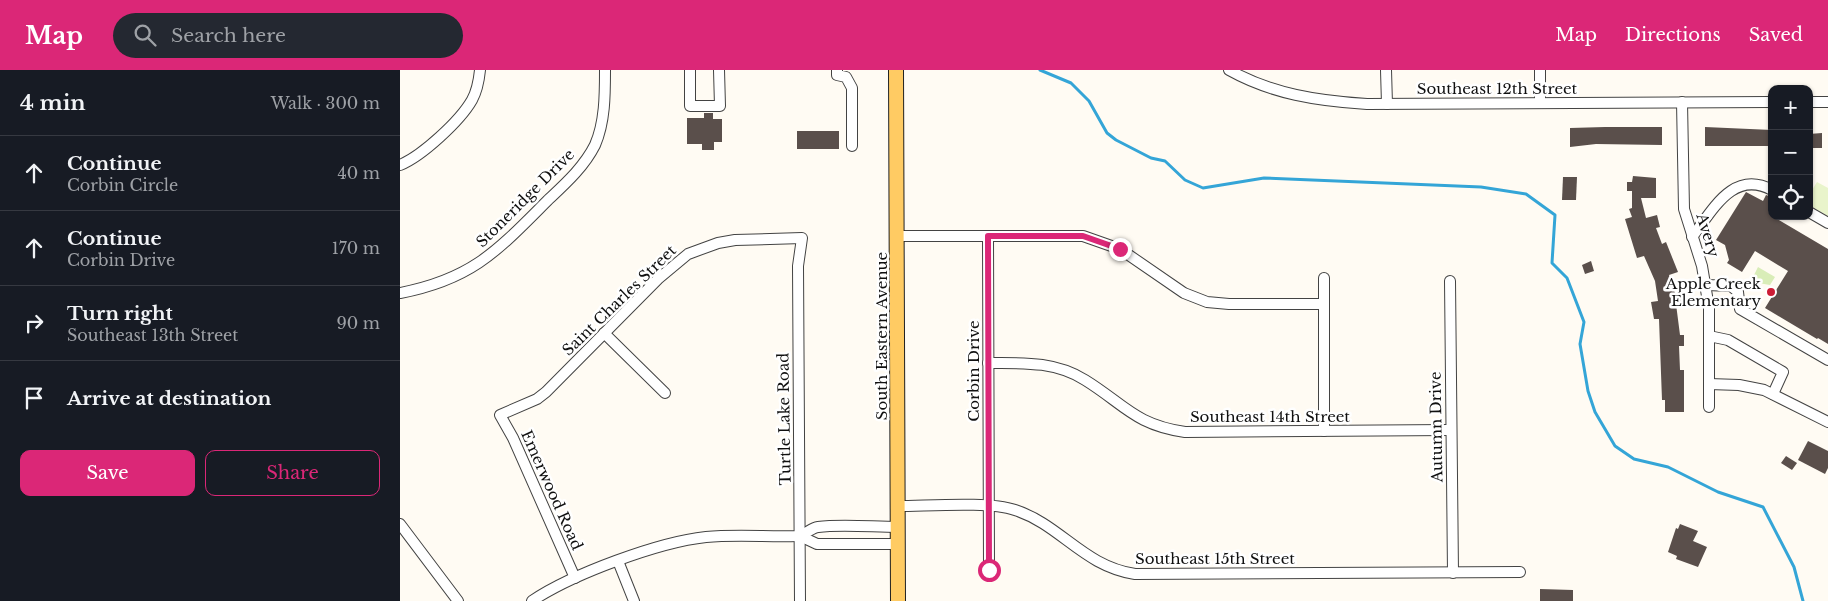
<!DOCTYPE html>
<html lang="en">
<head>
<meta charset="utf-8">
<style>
	:root { --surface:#171b24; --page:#242831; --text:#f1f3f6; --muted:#9ea1a6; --line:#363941; --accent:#db2777 }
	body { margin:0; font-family:"Libre Baskerville",serif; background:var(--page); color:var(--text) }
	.controls { position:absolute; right:15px; top:15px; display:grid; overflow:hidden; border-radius:10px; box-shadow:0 1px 4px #0004 }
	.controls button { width:45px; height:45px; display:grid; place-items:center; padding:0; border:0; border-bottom:1px solid var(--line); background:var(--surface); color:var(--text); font:25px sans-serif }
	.stop { position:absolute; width:15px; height:15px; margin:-11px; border:4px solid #db2777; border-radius:50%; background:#fff }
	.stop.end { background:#db2777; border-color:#fff; box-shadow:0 1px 5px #0008 }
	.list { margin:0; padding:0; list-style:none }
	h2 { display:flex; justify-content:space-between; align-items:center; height:65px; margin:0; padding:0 20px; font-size:21px }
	h2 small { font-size:16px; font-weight:400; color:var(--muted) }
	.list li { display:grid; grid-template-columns:32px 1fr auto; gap:15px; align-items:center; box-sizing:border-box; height:75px; padding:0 20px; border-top:1px solid var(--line) }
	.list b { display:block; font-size:19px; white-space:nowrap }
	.list p { margin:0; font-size:16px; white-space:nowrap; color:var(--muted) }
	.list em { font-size:16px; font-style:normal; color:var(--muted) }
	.actions { display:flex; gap:10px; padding:15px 20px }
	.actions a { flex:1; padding:11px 0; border:1px solid var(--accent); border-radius:10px; text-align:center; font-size:18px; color:var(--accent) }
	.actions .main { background:var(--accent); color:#fff }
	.icon { flex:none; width:28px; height:28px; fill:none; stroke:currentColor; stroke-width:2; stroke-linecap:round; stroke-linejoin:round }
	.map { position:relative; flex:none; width:1428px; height:531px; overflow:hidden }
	header { display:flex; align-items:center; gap:30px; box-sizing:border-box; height:70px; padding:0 25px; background:var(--accent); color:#fff }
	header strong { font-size:24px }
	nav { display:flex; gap:28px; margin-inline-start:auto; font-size:18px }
	.search { width:350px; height:45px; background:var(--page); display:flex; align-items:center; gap:12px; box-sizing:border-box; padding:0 18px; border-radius:28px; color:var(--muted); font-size:19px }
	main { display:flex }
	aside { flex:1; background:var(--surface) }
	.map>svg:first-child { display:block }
</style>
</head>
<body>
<header>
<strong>Map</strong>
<div class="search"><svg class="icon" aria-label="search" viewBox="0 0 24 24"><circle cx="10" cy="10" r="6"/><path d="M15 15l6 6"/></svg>Search here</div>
<nav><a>Map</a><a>Directions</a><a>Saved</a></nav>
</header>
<main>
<aside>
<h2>4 min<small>Walk · 300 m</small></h2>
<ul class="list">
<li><svg class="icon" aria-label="ahead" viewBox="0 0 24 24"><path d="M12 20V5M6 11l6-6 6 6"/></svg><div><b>Continue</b><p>Corbin Circle</p></div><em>40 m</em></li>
<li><svg class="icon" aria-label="ahead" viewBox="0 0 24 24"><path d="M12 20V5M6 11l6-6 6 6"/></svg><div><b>Continue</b><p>Corbin Drive</p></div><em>170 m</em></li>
<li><svg class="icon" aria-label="right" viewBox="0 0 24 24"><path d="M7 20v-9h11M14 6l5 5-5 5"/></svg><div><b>Turn right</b><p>Southeast 13th Street</p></div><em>90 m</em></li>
<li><svg class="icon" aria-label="arrive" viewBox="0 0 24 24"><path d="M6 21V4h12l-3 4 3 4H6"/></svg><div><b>Arrive at destination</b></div></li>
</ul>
<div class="actions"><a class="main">Save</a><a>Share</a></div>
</aside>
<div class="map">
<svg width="1428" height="531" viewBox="0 0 1428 531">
	<rect width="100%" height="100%" fill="#fffbf3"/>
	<polygon fill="#d9edb8" points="1358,197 1375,207 1370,215 1358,213 1354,205"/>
	<polygon fill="#e9f4cb" points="1417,112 1428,118 1428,146 1409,135 1409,125"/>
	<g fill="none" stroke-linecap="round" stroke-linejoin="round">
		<polyline stroke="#34a5d7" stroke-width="3" points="640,0 671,13 689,31 707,63 716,70 751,88 765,91 785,110 803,118 864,108 1081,117 1126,124 1155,145 1152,193 1167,208 1184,252 1180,274 1188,321 1195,342 1215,376 1234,389 1268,397 1318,422 1363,437 1394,497 1403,531"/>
	</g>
	<g fill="#5a4f4b">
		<polygon points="304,43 313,43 313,49 322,49 322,72 314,72 314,80 302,80 302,74 287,74 287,48 304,48"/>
		<polygon points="1205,57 1262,57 1262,75 1196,74 1170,77 1170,58"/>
		<polygon points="1305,57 1372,60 1372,76 1305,76"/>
		<rect x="397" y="61" width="42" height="18"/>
		<polygon points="1422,63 1422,78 1409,78 1409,64"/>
		<polygon points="1233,106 1256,108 1256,128 1241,128 1246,148 1257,145 1260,157 1256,158 1262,174 1266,172 1278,202 1269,205 1275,223 1281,222 1283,234 1276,234 1280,265 1284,265 1284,276 1279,276 1280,300 1284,300 1284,342 1265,342 1265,330 1262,330 1259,249 1254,249 1251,232 1258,231 1255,211 1244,186 1237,188 1225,149 1232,147 1229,139 1232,138 1232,121 1227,121 1227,112 1232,112"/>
		<polygon points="1163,107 1177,107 1176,130 1162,130"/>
		<polygon points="1346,122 1363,131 1366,125 1372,127 1372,146 1428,179 1428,274 1418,268 1417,269 1365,238 1388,201 1355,181 1342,202 1327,193 1329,190 1325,175 1316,170"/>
		<polygon points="1191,191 1194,201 1185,204 1182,195"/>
		<polygon points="1408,371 1428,381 1428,398 1425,404 1398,390"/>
		<polygon points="1386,386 1397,393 1392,400 1381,393"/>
		<polygon points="1280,454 1298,461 1293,471 1307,477 1298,497 1276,489 1277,486 1268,482 1276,458 1278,459"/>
		<polygon points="1140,519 1173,520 1173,531 1140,531"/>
	</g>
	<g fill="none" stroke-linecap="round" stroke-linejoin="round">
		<defs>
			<g id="minor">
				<polyline points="290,0 290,36 320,36 319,0"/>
				<polyline points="437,0 437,5 446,7 452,18 452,76"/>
				<path d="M829 0C872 24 918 31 967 34L1372 32"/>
				<polyline points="986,0 987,34"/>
				<polyline points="1140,0 1140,32"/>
				<polyline points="1282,32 1284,139 1302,196 1309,238 1309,337"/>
				<polyline points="1409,32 1428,32"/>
				<path d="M0 95C22 86 60 51 72 30 77 21 79 10 80 0"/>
				<polyline points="1409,142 1428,153"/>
				<polyline points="496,166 683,166 720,179 784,223 807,232 829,234 923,234"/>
				<polyline points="588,166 589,500"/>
				<path d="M1292 167C1313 140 1333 99 1372 120"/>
				<polyline points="1050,211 1053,503"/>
				<polyline points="1307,215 1331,216 1338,222 1340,239 1428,290"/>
				<path d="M0 223C73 209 98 180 148 130 165 114 184 97 195 75 205 52 205 25 205 0"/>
				<polyline points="204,263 265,323"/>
				<polyline points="1309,266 1328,270 1383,302 1373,324"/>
				<path d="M588 293C622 293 655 291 685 310 724 334 735 355 785 362L1050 360"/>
				<polyline points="1309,314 1339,315 1364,320 1428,352"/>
				<polyline points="924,361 924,208"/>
				<path d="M498 436C528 436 589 431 615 440 661 455 683 496 735 504L1120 502"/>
				<polyline points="0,454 58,531"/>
				<polyline points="400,466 417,474 498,474"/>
				<polyline points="218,491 234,531"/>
				<polyline points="175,508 113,368 100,345 137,329 146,322 258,209 288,184 318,173 335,170 402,168 398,196 400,531"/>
				<path d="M132 531C172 504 259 472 306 467 336 464 367 467 397 466 405 465 411 458 418 457 442 454 473 457 498 457"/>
			</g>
			<polyline id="major" points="496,0 498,531"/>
		</defs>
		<use href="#minor" stroke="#434343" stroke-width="12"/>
		<use href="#major" stroke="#212121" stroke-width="16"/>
		<use href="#minor" stroke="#fff" stroke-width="10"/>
		<use href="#major" stroke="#ffcb63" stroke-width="14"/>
	</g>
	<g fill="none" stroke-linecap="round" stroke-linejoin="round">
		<polyline stroke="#db2777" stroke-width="6" points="589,500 588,166 683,166 720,179"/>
	</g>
	<circle fill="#cc1c35" stroke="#fff" stroke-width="2" cx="1371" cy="222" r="5"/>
	<g text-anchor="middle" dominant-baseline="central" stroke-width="5" stroke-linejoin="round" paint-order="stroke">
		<g font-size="15" fill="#101010" stroke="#fff">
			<text x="1097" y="18">Southeast 12th Street</text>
			<text transform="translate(125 128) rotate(-45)">Stoneridge Drive</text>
			<text transform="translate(1308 165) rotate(73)">Avery</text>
			<text transform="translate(219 230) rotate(-44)">Saint Charles Street</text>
			<text transform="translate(481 266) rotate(-90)">South Eastern Avenue</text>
			<text transform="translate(573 301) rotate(-90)">Corbin Drive</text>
			<text x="870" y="346">Southeast 14th Street</text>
			<text transform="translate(384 349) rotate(-91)">Turtle Lake Road</text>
			<text transform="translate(1036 357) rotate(-91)">Autumn Drive</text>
			<text transform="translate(152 420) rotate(66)">Emerwood Road</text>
			<text x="815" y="488">Southeast 15th Street</text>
		</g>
		<g font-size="15" fill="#101010" stroke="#fff" text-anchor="end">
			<text x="1361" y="213">Apple Creek<tspan x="1361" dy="17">Elementary</tspan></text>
		</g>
	</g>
</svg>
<div class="controls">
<button>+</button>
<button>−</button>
<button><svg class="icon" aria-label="locate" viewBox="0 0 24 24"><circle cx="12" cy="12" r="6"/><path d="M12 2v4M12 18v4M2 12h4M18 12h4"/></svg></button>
</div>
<div class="stop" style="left:589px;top:500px"></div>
<div class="stop end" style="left:720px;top:179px"></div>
</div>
</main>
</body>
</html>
